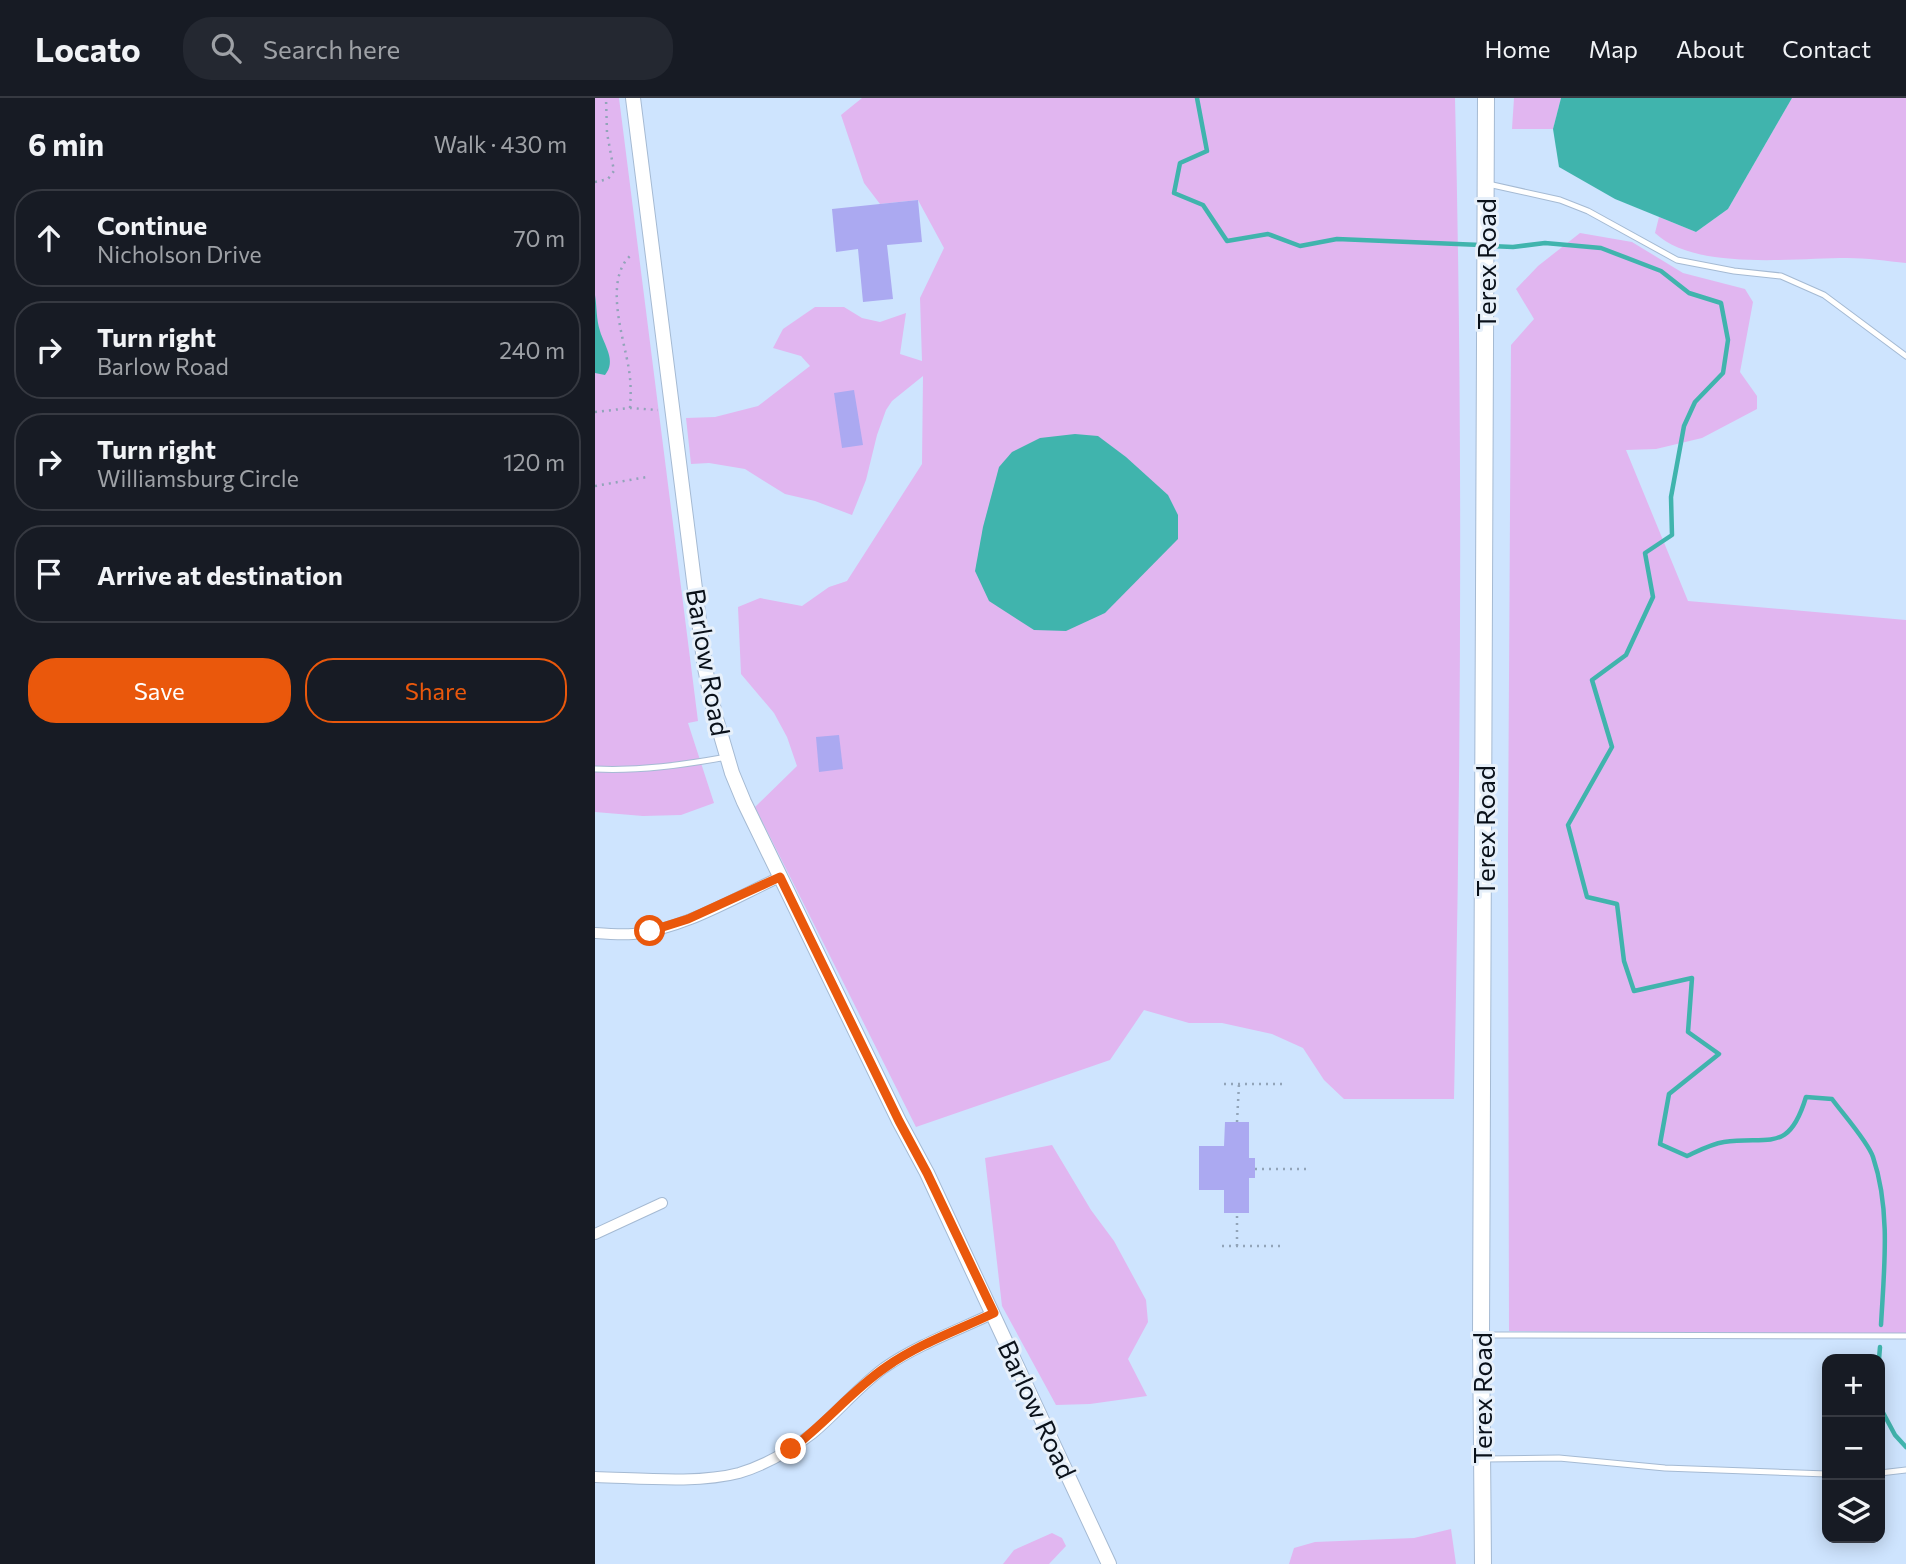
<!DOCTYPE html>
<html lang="en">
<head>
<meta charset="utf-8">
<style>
	:root { --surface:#171b24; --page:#242831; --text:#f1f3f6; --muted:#9ea1a6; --line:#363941; --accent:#ea580c }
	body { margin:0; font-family:Commissioner,sans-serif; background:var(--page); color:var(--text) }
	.controls { position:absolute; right:21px; bottom:21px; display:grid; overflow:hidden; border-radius:14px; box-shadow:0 4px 18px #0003 }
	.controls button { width:63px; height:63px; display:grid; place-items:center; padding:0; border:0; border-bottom:2px solid var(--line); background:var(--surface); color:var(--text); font:35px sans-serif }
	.stop { position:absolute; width:21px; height:21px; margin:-16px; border:5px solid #ea580c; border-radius:50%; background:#fff }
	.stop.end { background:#ea580c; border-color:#fff; box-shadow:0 2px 7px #0008 }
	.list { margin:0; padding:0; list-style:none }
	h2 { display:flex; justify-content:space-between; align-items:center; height:91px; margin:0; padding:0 28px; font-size:30px }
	h2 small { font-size:23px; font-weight:400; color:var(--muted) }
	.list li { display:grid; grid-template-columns:46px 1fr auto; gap:21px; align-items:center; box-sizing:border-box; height:98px; margin:0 14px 14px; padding:0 14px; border:2px solid var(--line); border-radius:28px }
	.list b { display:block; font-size:26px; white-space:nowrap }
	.list p { margin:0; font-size:23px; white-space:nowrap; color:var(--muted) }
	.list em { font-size:23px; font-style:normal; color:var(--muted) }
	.actions { display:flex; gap:14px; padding:21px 28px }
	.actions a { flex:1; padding:16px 0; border:2px solid var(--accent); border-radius:28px; text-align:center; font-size:24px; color:var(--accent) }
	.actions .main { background:var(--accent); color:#fff }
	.icon { flex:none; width:38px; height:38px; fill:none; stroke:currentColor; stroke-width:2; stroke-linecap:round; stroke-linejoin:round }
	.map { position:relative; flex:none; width:1311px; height:1466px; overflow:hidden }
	header { display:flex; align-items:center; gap:42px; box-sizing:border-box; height:98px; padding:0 35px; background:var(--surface); border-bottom:2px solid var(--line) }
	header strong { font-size:33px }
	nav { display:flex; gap:38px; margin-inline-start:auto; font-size:24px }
	.search { width:490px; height:63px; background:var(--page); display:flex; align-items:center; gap:18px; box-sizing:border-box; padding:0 24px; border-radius:28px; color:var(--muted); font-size:26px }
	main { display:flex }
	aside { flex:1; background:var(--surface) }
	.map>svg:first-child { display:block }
</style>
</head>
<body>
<header>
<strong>Locato</strong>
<div class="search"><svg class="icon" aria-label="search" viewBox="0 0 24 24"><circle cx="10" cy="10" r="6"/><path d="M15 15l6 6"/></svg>Search here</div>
<nav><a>Home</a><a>Map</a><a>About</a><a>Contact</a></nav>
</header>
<main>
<aside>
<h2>6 min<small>Walk · 430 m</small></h2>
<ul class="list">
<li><svg class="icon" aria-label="ahead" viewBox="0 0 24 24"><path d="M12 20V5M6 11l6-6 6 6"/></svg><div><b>Continue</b><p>Nicholson Drive</p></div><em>70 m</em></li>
<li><svg class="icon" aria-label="right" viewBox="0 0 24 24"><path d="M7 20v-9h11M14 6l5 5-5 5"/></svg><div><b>Turn right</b><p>Barlow Road</p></div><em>240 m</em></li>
<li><svg class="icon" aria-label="right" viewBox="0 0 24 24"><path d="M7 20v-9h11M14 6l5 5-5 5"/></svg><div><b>Turn right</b><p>Williamsburg Circle</p></div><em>120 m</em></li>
<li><svg class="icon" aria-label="arrive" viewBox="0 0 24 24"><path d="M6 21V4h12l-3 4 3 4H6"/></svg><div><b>Arrive at destination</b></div></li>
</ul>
<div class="actions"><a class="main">Save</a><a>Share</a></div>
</aside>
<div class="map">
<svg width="1311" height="1466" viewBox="0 0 1311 1466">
	<rect width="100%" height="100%" fill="#cee4fe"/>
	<g fill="#e1b6f0">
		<polygon points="0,0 24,0 103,623 93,625 119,705 86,717 48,718 0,714"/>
		<path d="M267 0H860C868 334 866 668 859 1001H749L729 982 708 950 677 936 627 925H594L549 912 515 962 321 1029 160 709 202 668 192 639 179 615 146 576 143 509 165 500 207 508 234 489 252 483 327 366 328 278 297 303 291 312 282 337 271 382 257 417 220 403 190 396 150 371 114 365 96 366 91 320 120 319 163 308 215 268 206 258 178 250 188 231 220 209H249L267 220 285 224 311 215 305 256 327 263 325 200 349 150 323 102 285 106 269 85 246 17Z"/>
		<polygon points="919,0 966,0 958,31 917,31"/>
		<path d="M1197 0H1311V165C1292 163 1272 160 1252 160 1199 160 1100 173 1060 135L1064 119 1101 134 1133 111Z"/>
		<polygon points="985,135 1037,144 1088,175 1150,191 1158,204 1145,274 1162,298 1162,311 1107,340 1061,351 1031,352 1093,503 1311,522 1311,1238 914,1233 913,746 916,247 939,221 921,191 943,168"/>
		<polygon points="457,1047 496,1112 519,1143 551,1202 553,1224 533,1261 552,1298 495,1306 461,1307 407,1208 390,1060"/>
		<polygon points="856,1431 861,1466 694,1466 699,1450 720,1444 819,1440"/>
		<polygon points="457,1435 467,1440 471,1448 454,1466 408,1466 419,1452"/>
	</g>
	<g fill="#40b4ad">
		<polygon points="966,0 1197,0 1133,111 1101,134 1020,101 964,69 958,31"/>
		<path d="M0 197C2 209 1 221 5 233 9 247 22 263 10 277L0 275Z"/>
		<polygon points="480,336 503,338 531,359 573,397 583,417 583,441 510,515 471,533 439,532 394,503 380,473 388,429 404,369 417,354 445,340"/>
	</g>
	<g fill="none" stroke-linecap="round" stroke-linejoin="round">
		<g stroke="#40b4ad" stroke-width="4.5">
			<polyline points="602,0 612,53 585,65 579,95 608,107 632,143 673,136 705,148 742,141 886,147"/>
			<path d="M895 148 918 149 950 145 1006 150 1066 173 1094 195 1126 205 1133 242 1128 275 1100 304 1089 328 1076 399 1077 437 1050 455 1058 499 1031 557 997 582 1017 649 973 727 992 799 1022 806 1029 863 1039 893 1097 880 1093 934 1124 956 1074 996 1065 1046 1092 1058C1103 1053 1116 1046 1129 1044 1176 1038 1194 1055 1211 999L1237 1001C1248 1016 1273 1044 1278 1059 1296 1112 1289 1172 1286 1227"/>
			<polyline points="1284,1261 1285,1249"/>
			<polyline points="1285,1309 1300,1337 1311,1349"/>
		</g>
	</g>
	<g fill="#aba9f1">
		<polygon points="323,102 327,144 292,147 298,201 268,204 263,151 241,154 237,111"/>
		<polygon points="259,292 268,347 247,350 239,295"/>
		<polygon points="244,637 248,671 224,674 221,639"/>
		<polygon points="630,1024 654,1024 654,1060 660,1060 660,1080 654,1080 654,1115 629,1115 629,1092 604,1092 604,1048 629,1048"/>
	</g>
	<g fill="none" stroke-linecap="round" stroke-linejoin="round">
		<defs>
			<g id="service">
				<polyline points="893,86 965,102 993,113 1082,162 1139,173 1186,178 1229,197 1311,258"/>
				<path d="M0 671C45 673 88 667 132 659"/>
				<polyline points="889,1237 1311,1238"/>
				<polyline points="889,1361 964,1360 1070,1370 1232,1376"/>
				<polyline points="1285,1375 1311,1372"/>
			</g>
			<g id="minor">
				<path d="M0 835C13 836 26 837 38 836 87 832 141 799 185 779"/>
				<polyline points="0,1136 67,1105"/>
				<path d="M0 1379C43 1380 103 1386 144 1375 171 1367 196 1352 218 1335 243 1314 263 1289 289 1270 322 1247 363 1232 399 1215"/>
			</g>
			<polyline id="tertiary" points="38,0 110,570 120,617 137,675 149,704 304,1023 332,1075 514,1466"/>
			<polyline id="secondary" points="888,1466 886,1237 891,0"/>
		</defs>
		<use href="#service" stroke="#a5bad3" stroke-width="7"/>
		<use href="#minor" stroke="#a5bad3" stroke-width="12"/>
		<use href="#tertiary" stroke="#a5bad3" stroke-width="16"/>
		<use href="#secondary" stroke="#a5bad3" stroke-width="18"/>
		<g stroke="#92a4b9" stroke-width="2.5" stroke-dasharray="2 5" stroke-linecap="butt">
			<polyline points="0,84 13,81 19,73 12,35 11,0"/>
			<path d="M35 310C36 297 36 285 34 272 29 240 8 182 36 157"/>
			<polyline points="0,314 35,310 63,312"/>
			<polyline points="0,388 52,379"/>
			<polyline points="629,986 691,986"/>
			<polyline points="642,1024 644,986"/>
			<polyline points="660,1071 712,1071"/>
			<polyline points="627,1148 689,1148"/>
			<polyline points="642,1148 642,1115"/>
		</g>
		<use href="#service" stroke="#fff" stroke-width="5"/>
		<use href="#minor" stroke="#fff" stroke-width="10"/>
		<use href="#tertiary" stroke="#fff" stroke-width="14"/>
		<use href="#secondary" stroke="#fff" stroke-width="16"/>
	</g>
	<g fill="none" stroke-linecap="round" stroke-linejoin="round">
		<path stroke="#ea580c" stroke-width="9" d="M55 833 93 821 185 779 304 1023 332 1075 399 1215C363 1232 324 1246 291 1269 256 1293 230 1326 196 1351"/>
	</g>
	<g text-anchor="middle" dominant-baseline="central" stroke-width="6" stroke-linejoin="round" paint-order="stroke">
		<g font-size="26" fill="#0a111a" stroke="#e7f0fa">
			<text transform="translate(890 166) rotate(-90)">Terex Road</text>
			<text transform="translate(114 564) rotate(80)">Barlow Road</text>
			<text transform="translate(889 733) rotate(-90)">Terex Road</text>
			<text transform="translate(886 1300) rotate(-90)">Terex Road</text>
			<text transform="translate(443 1311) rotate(65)">Barlow Road</text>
		</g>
	</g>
</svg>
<div class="controls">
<button>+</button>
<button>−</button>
<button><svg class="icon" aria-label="layers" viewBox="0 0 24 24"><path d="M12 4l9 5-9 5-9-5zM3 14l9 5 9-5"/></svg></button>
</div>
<div class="stop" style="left:55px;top:833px"></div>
<div class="stop end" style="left:196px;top:1351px"></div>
</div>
</main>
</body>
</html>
